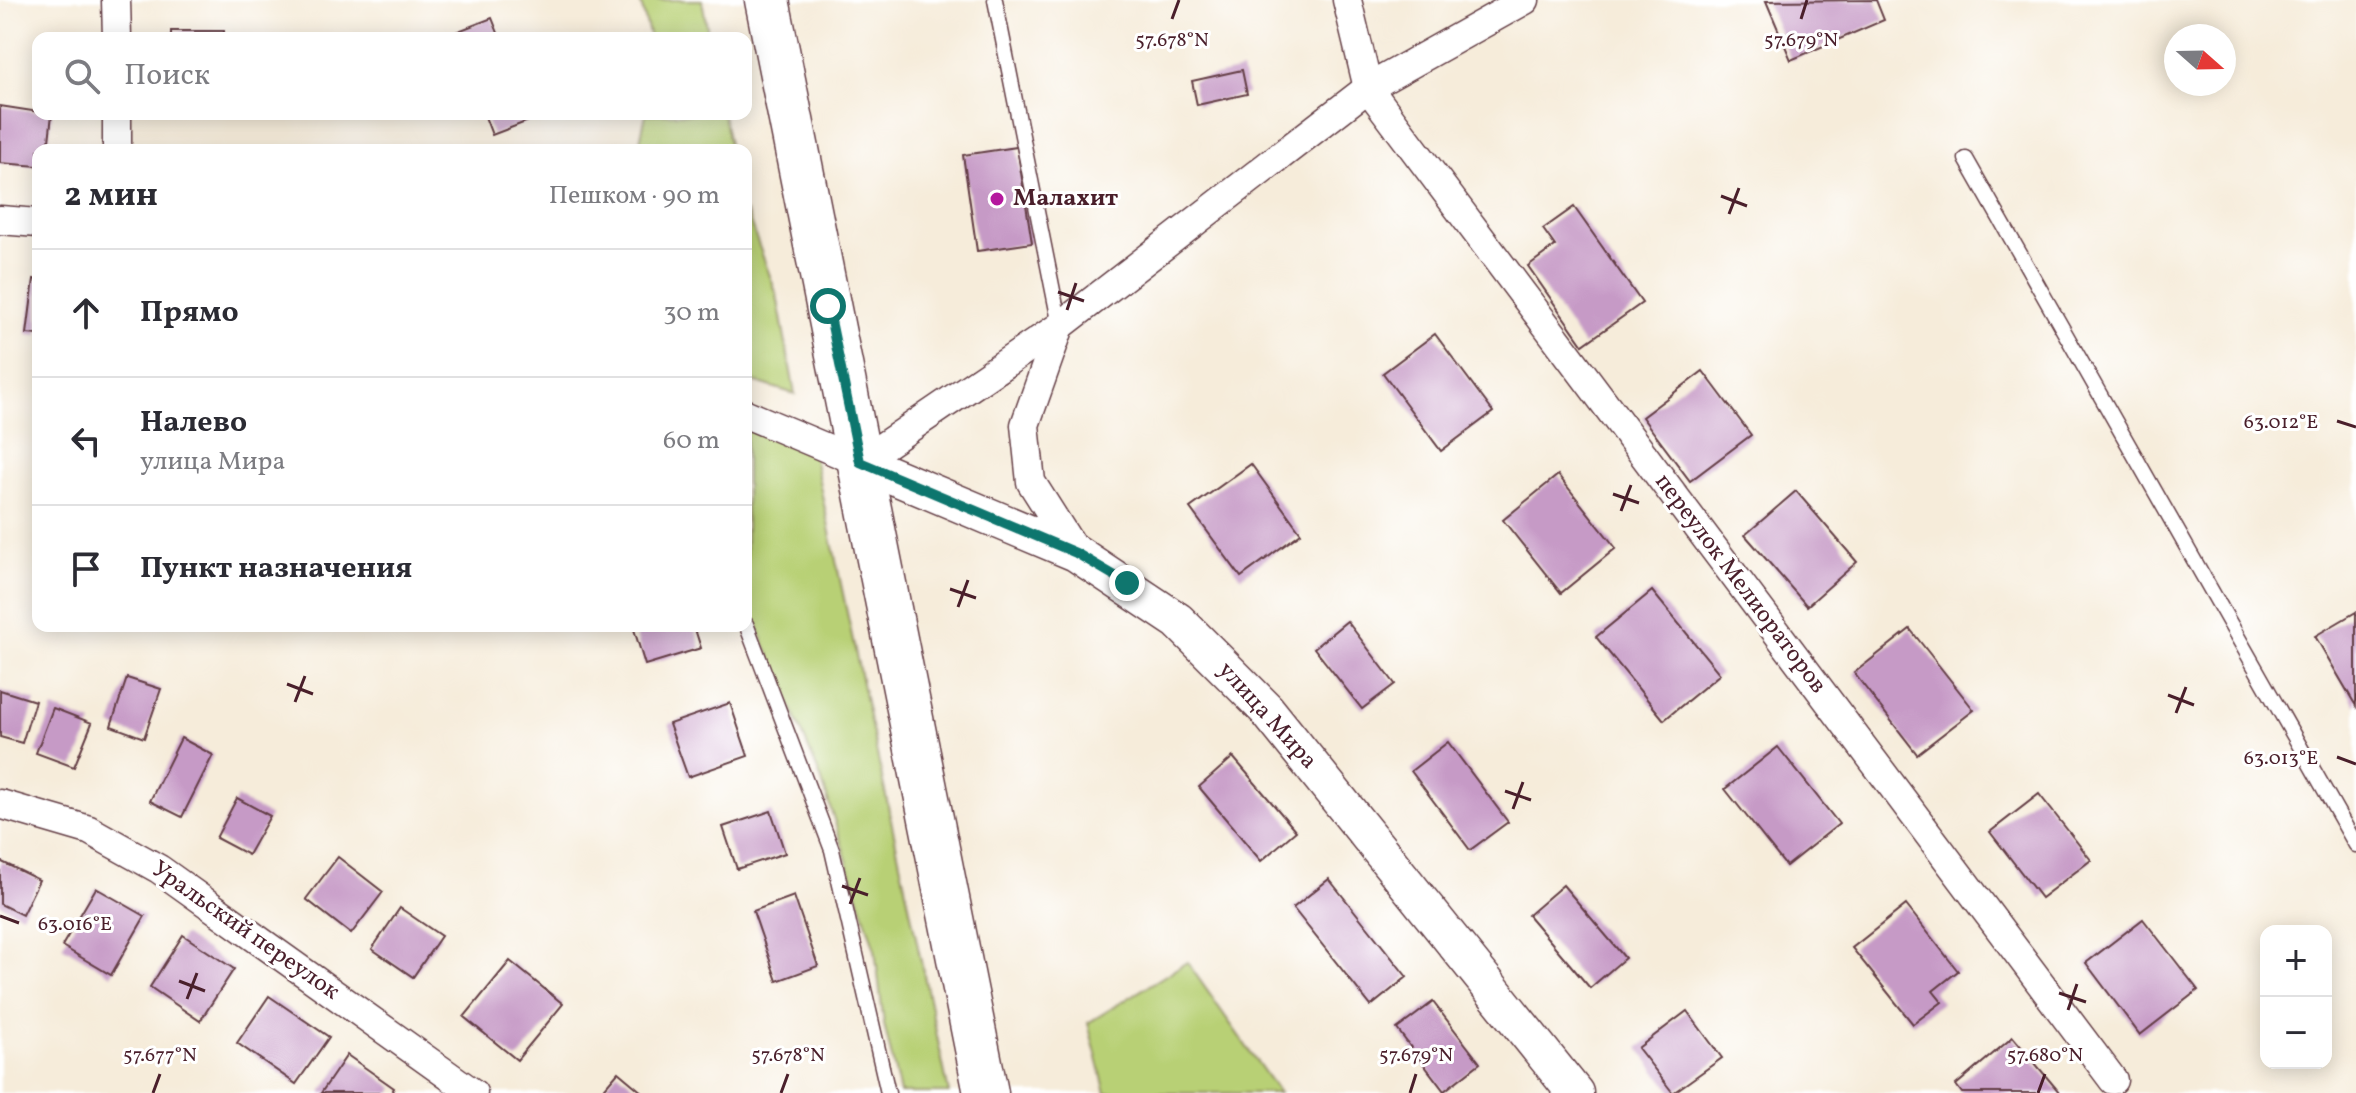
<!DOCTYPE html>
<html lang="ru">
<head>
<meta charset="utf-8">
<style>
	:root { --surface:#fff; --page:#f2f2f3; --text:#2b2b33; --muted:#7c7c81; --line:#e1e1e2 }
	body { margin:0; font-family:Vollkorn,serif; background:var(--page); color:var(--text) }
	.controls { position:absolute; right:24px; bottom:24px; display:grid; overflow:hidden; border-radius:16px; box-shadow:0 4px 20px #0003 }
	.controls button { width:72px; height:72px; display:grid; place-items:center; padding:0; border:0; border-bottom:2px solid var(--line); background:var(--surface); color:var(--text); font:40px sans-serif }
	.compass { position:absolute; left:2164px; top:24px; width:72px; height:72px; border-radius:50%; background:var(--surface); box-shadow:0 4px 20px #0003; rotate:110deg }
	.stop { position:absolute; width:24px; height:24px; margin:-18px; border:6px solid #0f766e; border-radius:50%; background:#fff }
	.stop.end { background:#0f766e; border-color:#fff; box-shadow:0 2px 8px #0008 }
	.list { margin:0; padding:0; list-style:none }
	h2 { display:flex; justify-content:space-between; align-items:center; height:104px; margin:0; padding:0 32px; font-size:34px }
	h2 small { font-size:26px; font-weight:400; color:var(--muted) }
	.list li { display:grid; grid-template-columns:52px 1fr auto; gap:24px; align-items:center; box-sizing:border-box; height:128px; padding:0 32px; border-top:2px solid var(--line) }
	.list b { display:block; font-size:30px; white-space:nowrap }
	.list p { margin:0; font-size:26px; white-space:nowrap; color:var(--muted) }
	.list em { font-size:26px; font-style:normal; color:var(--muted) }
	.icon { flex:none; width:44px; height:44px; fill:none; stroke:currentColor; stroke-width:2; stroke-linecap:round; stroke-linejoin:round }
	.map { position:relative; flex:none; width:2356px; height:1093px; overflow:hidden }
	.search { position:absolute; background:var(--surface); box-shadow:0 4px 20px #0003; left:32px; top:32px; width:720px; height:88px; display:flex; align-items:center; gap:20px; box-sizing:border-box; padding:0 28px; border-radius:16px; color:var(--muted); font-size:30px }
	.panel { position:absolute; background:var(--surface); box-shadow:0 4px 20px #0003; left:32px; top:144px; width:720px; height:488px; border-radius:16px }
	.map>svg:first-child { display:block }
</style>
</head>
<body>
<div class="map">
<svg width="2356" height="1093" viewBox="0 0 2356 1093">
	<rect width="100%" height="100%" fill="#fff"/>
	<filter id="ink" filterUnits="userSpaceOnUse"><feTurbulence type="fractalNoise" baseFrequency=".0125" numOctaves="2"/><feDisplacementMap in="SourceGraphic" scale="16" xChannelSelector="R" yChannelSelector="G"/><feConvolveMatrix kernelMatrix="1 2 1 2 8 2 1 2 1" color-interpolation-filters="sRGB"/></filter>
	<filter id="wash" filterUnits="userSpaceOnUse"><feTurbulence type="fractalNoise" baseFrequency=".006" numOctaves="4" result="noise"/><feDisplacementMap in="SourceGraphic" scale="32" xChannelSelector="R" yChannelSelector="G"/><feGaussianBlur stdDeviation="1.8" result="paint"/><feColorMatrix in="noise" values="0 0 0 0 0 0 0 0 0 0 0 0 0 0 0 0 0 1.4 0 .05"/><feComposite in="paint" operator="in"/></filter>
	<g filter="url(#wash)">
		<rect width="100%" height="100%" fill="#f6ecda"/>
		<g fill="#b8d074" stroke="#817850" stroke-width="2">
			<polygon points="640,0 702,0 709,38 650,38"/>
			<polygon points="646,114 723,114 730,150 638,150"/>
			<polygon points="746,211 777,295 795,394 746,379"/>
			<polygon points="746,429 811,443 949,1093 900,1093 884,1024 875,950 821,778 753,616 746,592"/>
			<polygon points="1187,962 1279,1093 1106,1093 1088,1023"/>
		</g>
		<g id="blocks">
			<g fill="#c69ac6">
				<polygon points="1876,0 1884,20 1791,60 1766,1"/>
				<polygon points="492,18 500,38 455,38 453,33"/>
				<rect x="171" y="31" width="53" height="7"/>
				<polygon points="1242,70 1247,94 1197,105 1192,81"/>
				<polygon points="0,106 52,114 48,150 38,150 38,166 0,163"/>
				<polygon points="484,114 529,114 531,120 492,135"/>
				<polygon points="1017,147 1032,243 977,251 963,155"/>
				<polygon points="1574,207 1642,303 1583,345 1528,266 1555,246 1543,229"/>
				<polygon points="34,279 38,280 38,335 27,334"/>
				<polygon points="1435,334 1493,412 1441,451 1383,373"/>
				<polygon points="1703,371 1751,435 1690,481 1642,417"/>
				<polygon points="1251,464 1301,533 1241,577 1190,508"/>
				<polygon points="1558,475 1616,548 1561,593 1503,520"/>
				<polygon points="1796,491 1857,562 1807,606 1745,535"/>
				<polygon points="1652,591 1720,674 1664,720 1596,637"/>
				<polygon points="2356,612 2356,706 2315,636"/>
				<polygon points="1347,621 1395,684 1362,709 1314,648"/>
				<polygon points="633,626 694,626 701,648 645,665"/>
				<polygon points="1910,629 1974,710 1917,754 1854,673"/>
				<polygon points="127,678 161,689 144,738 111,726"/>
				<polygon points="0,690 35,701 22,743 0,737"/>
				<polygon points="730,703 748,756 688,777 669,724"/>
				<polygon points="53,708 92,723 74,767 36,753"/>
				<polygon points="181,738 213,755 182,817 150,801"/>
				<polygon points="1448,742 1508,822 1470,850 1411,771"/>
				<polygon points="1778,747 1839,824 1786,866 1725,789"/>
				<polygon points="1233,757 1296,831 1261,861 1199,787"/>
				<polygon points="2039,794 2091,860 2041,898 1990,832"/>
				<polygon points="237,798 270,816 248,855 216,838"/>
				<polygon points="771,811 785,853 737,869 723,827"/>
				<polygon points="338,857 383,892 351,934 306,899"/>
				<polygon points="0,861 39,880 22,915 0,904"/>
				<polygon points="1329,879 1407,977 1371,1006 1293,908"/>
				<polygon points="1563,885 1625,958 1590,988 1528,915"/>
				<polygon points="96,888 145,916 111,975 62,946"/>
				<polygon points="794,896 818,966 777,981 753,911"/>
				<polygon points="1906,905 1958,971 1933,991 1942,1002 1913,1024 1852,948"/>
				<polygon points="400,908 441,936 413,977 372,949"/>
				<polygon points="2143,919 2198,990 2140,1035 2086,963"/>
				<polygon points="183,935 234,969 200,1021 150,987"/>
				<polygon points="510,961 563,1004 517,1060 464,1017"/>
				<polygon points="269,996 329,1037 296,1084 237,1043"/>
				<polygon points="1433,1002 1480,1063 1444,1091 1397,1029"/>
				<polygon points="1687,1011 1722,1058 1673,1093 1638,1048"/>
				<polygon points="2013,1037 2060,1093 1962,1093 1956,1085"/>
				<polygon points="347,1055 394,1088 391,1093 321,1093"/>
				<polygon points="618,1072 643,1093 600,1093"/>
			</g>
		</g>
	</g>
	<g filter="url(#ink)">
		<use href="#blocks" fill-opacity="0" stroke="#643e45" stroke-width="2"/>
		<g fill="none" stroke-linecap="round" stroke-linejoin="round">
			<defs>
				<g id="service">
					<polyline points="995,0 1060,326"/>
					<polyline points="1966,159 2356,845"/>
					<polyline points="746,624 832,850 888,1093"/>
				</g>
				<g id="minor">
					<polyline points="116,0 117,38"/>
					<polyline points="1347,0 1368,88 2113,1080"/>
					<polyline points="117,114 117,150"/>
					<polyline points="0,220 38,223"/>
					<polyline points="1060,326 1025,425 1031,482 1076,553"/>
					<polyline points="746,414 860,462 1060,326 1368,88 1525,0"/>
					<polyline points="0,804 89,830 159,869 473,1093"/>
				</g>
				<polyline id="tertiary" points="860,462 1076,553 1178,621 1266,709 1575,1093"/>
				<polyline id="primary" points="767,0 986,1093"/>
			</defs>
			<use href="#service" stroke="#643e45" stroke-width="17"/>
			<use href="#minor" stroke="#643e45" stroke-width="31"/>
			<use href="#tertiary" stroke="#643e45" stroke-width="39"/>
			<use href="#primary" stroke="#643e45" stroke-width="47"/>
			<use href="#service" stroke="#fff" stroke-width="14"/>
			<use href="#minor" stroke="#fff" stroke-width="28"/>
			<use href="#tertiary" stroke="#fff" stroke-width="36"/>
			<use href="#primary" stroke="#fff" stroke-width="44"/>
		</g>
	</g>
	<g fill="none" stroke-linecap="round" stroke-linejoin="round" filter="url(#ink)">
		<polyline stroke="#0f766e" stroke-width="10" points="828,306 860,462 1076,553 1127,583"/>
	</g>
	<path fill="none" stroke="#4a1f2b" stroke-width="3" d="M1172 19 1179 0M1801 19 1807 0M1721 196 1747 206M1729 214 1739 188M1058 292 1084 301M1067 310 1076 283M2337 421 2356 427M1613 494 1639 503M1621 511 1631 485M950 589 976 598M958 607 968 580M287 684 313 694M2168 695 2194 705M295 702 305 676M2176 713 2186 687M2337 757 2356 764M1505 791 1531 800M1513 809 1523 782M842 886 868 895M850 904 860 878M0 916 19 923M179 981 205 991M2059 993 2086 1002M187 999 197 973M2068 1010 2077 984M153 1093 160 1074M781 1093 788 1074M1410 1093 1416 1074M2038 1093 2045 1074"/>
	<circle fill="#b5179e" stroke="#fff" stroke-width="3" cx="997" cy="199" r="8"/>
	<g text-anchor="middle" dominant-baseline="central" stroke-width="6" stroke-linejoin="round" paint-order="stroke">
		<g font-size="24" font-weight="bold" fill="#4a1f2b" stroke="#fff" text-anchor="start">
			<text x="1013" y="199">Малахит</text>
		</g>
		<g font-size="24" fill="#4a1f2b" stroke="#fff">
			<text transform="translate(1740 584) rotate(53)">переулок Мелиораторов</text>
			<text transform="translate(1267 716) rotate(48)">улица Мира</text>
			<text transform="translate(245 931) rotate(35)">Уральский переулок</text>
		</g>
	</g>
	<g font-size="20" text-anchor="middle" fill="#4a1f2b" stroke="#fff" stroke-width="6" stroke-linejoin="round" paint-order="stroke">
		<text x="1172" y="46">57.678°N</text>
		<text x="1801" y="46">57.679°N</text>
		<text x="2281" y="428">63.012°E</text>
		<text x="2281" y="764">63.013°E</text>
		<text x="75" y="930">63.016°E</text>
		<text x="160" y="1061">57.677°N</text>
		<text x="788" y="1061">57.678°N</text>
		<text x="1416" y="1061">57.679°N</text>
		<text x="2045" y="1061">57.680°N</text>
	</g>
</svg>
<div class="controls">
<button>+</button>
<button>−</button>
</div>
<svg class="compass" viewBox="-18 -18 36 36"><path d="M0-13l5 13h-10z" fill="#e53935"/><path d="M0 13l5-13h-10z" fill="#7c7c81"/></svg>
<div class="stop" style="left:828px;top:306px"></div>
<div class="stop end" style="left:1127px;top:583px"></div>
<div class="search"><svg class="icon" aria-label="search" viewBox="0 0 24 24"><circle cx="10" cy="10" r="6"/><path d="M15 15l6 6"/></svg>Поиск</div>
<section class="panel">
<h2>2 мин<small>Пешком · 90 m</small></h2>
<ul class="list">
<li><svg class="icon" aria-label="ahead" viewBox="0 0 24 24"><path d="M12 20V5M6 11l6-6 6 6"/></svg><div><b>Прямо</b></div><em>30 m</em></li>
<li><svg class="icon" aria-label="left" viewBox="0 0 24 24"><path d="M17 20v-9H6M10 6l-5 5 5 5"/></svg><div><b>Налево</b><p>улица Мира</p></div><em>60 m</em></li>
<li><svg class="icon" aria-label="arrive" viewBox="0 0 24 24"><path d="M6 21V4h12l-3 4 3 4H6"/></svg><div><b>Пункт назначения</b></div></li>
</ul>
</section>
</div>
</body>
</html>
